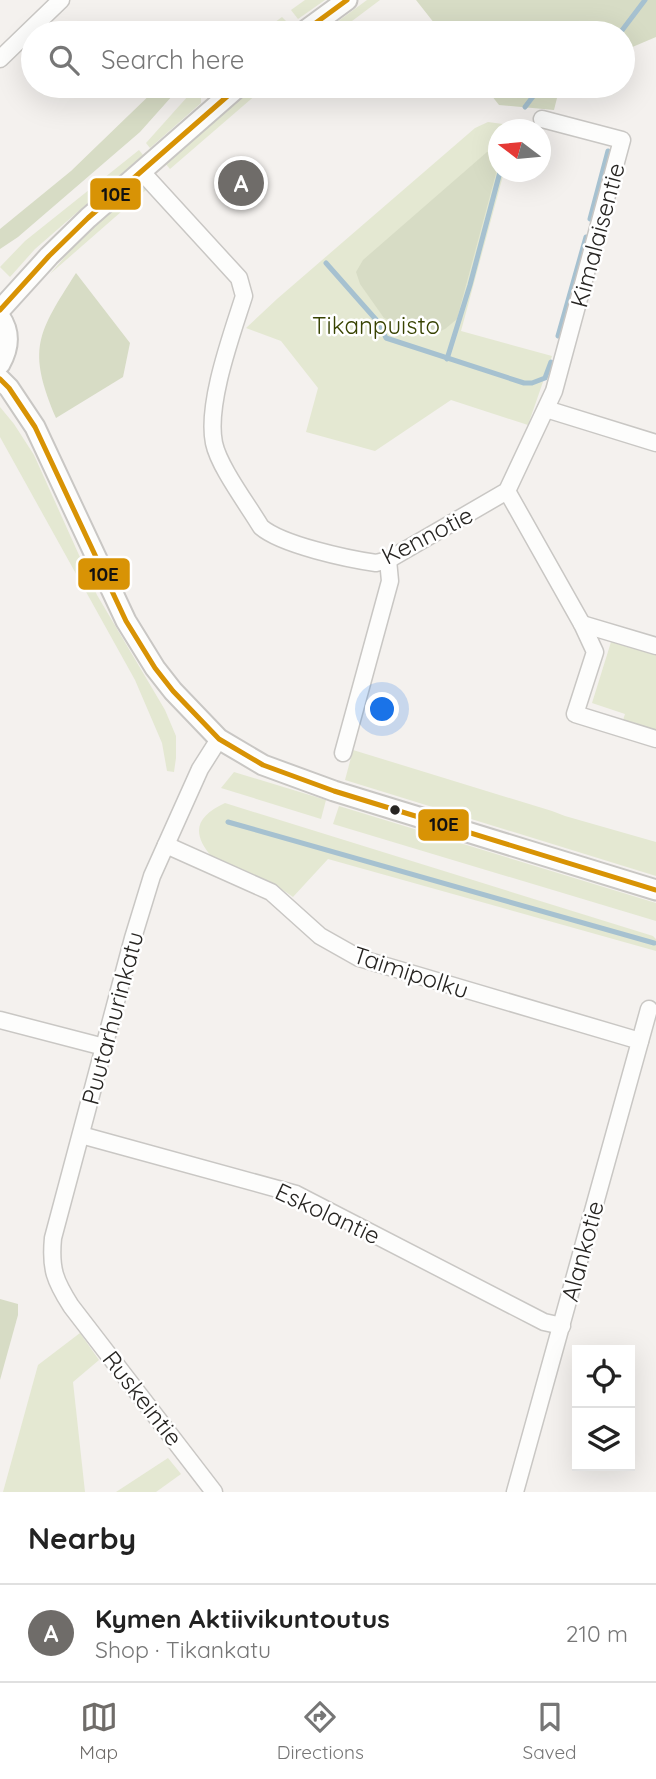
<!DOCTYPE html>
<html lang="en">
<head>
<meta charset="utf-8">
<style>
	:root { --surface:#fff; --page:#f2f2f2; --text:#222; --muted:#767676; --line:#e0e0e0; --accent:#6f6c69 }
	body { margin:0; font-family:Quicksand,sans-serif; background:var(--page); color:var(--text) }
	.controls { position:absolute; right:21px; bottom:21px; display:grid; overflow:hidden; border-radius:0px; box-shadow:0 7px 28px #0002 }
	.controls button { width:63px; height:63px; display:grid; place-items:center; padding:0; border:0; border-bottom:2px solid var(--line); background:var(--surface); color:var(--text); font:35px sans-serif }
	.compass { position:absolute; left:488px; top:119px; width:63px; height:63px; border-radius:50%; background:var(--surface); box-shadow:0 7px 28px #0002; rotate:286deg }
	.you { position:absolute; left:383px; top:710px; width:24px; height:24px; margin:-18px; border:5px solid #fff; border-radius:50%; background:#1a73e8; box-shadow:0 0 0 10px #1a73e833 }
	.badge { display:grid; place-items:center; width:46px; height:46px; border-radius:50%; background:var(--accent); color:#fff; font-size:23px; font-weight:700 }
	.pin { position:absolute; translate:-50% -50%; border:4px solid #fff; box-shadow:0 2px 7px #0006 }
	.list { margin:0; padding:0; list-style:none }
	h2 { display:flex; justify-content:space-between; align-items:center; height:91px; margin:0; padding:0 28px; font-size:30px }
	h2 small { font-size:23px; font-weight:400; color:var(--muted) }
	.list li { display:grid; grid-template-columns:46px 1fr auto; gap:21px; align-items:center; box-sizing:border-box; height:98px; padding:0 28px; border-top:2px solid var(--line) }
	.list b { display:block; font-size:26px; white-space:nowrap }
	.list p { margin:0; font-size:23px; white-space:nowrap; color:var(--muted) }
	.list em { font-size:23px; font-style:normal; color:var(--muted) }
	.icon { flex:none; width:38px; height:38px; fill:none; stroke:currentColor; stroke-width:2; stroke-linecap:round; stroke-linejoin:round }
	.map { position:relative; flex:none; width:656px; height:1492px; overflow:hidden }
	.search { position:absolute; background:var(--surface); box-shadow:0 7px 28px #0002; left:21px; right:21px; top:21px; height:77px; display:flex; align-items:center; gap:18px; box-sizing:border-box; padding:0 24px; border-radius:38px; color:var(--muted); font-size:26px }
	.sheet { height:189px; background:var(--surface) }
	nav { display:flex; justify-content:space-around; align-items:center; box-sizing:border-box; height:98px; border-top:2px solid var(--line); background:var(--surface); font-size:19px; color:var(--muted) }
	nav a { display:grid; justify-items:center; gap:4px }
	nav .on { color:var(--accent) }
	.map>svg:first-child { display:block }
</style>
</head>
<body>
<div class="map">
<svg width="656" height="1492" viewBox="0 0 656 1492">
	<rect width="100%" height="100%" fill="#f4f1ee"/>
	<g fill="#e4e8d2">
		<polygon points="305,0 325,0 298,19 291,10"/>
		<polygon points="367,0 380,0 336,33 322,33"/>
		<polygon points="282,17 290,25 280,33 260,33"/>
		<polygon points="197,86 201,92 201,103 150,148 146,143"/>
		<polygon points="255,86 266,86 170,169 164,162"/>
		<polygon points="488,122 517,126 516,129 498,130 498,172 504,172 461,331 552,356 528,425 451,400 375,451 306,432 318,388 281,341 246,328 277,299 475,128"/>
		<polygon points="139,150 143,155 35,249 10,277 0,267 25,241"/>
		<path d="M144 188 146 190 50 274C66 256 122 187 144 188Z"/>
		<polygon points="0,407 14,424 34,455 97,595 165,710 176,736 176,758 174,772 167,771 162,743 135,680 0,437"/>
		<polygon points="611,642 656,655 656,730 623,720 625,714 592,703"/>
		<polygon points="353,750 552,811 565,816 656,842 656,876 345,780"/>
		<polygon points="234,772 326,800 321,819 221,788"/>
		<path d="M225 803 653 936 656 939V951L328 859 293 897 271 882 212 857C190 832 197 816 225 803Z"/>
		<polygon points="339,806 656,903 656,921 333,824"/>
		<polygon points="80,1333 99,1360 73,1382 85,1492 3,1492 38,1365"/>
		<polygon points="168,1458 181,1474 156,1492 116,1492"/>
	</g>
	<g fill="#d7dcc5">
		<polygon points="416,0 656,0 656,37 623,51 623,33 442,33"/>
		<polygon points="159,86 181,86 140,132 18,237 0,249 0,229 71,171"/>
		<polygon points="484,86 560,86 554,110 499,105"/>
		<polygon points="487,152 498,155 498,166 457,319 445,329 434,334 421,332 384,318 360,284 356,272 363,260"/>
		<path d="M76 273 130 343 123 377 56 418C27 349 37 334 76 273Z"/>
		<polygon points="0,1299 18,1304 18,1315 0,1380"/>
	</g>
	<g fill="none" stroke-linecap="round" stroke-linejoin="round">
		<g stroke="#a6c1d0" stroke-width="5">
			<polyline points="620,33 645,0"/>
			<polyline points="525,107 541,86"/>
			<polyline points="510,130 511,128"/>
			<polyline points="590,219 608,151"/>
			<polyline points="326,263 379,323 386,338 524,383 532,383 545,378 551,362"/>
			<polyline points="558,336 586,237"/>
			<polyline points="447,359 470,285 500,172"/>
			<polyline points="228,822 654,943"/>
		</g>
		<defs>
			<g id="minor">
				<polyline points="0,59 61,0"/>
				<path d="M141 171 239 278 244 296C232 334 206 404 214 443 219 467 248 505 261 527 282 545 348 559 376 563L388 560 507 491 554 391 622 140 542 119"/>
				<polyline points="546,409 656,443"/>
				<polyline points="507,491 582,624 595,652 575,714 656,739"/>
				<polyline points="582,624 656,646"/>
				<polyline points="343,753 390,581 388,560"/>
				<polyline points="166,845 271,892 320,936 359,958 640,1041"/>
				<polyline points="0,1020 104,1047"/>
				<polyline points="81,1135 296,1194 544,1322 562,1326"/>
				<path d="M214 1492 71 1306C55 1281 50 1269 53 1238L133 938 152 876 200 769 219 739"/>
				<polyline points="515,1492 649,1009"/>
			</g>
			<g id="tertiary">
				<polyline points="302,33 347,0"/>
				<polyline points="0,310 49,256 88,218 239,86"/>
				<path d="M0 317C11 333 9 348 0 364"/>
				<polyline points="0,379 9,388 35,427 126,621 155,668 173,691 219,739 263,765 334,791 656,890"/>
			</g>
		</defs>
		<use href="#minor" stroke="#c9c7c4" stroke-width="19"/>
		<use href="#tertiary" stroke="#c9c7c4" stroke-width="23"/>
		<use href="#minor" stroke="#fdfdfc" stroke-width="16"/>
		<use href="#tertiary" stroke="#fdfdfc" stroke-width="19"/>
		<defs>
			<g id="bus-1">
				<polyline points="302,33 347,0"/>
				<polyline points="0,310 49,256 88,218 239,86"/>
				<polyline points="0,379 9,388 35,427 126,621 155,668 173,691 219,739 263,765 334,791 656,890"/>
			</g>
		</defs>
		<use href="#bus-1" stroke="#fff" stroke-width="10"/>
		<use href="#bus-1" stroke="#d89305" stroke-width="5"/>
	</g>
	<circle fill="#272522" stroke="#fff" stroke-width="2.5" cx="395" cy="810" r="6"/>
	<g text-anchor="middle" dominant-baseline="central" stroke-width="5" stroke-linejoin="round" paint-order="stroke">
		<g font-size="24" fill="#272522" stroke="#fff">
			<text transform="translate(597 235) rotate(-75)">Kimalaisentie</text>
			<text transform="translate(427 535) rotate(-27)">Kennotie</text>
			<text transform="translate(411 972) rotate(18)">Taimipolku</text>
			<text transform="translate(112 1018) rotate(-75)">Puutarhurinkatu</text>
			<text transform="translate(328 1213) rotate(25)">Eskolantie</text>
			<text transform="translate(582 1251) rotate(-75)">Alankotie</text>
			<text transform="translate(143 1398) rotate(52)">Ruskeintie</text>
		</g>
		<g font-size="24" fill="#384302" stroke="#fff">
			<text x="376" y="325">Tikanpuisto</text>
		</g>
	</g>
	<g stroke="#fff" stroke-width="2.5">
		<rect x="89" y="177" width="53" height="34" rx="7" fill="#d89305"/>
		<rect x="77" y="557" width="54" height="34" rx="7" fill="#d89305"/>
		<rect x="417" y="808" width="53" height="34" rx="7" fill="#d89305"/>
	</g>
	<g font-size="19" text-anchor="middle" font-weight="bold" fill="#111">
		<text x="116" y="201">10E</text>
		<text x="104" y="581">10E</text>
		<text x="444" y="831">10E</text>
	</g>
</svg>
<div class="controls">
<button><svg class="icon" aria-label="locate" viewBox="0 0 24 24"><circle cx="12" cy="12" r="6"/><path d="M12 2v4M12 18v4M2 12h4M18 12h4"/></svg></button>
<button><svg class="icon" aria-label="layers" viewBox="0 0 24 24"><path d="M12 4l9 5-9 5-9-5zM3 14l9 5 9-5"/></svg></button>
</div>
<svg class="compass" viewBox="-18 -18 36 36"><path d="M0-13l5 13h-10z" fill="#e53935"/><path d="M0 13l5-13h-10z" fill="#767676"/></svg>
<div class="you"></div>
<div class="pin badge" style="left:241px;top:183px">A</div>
<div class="search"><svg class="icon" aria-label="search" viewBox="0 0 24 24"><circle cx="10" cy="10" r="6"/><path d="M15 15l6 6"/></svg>Search here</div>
</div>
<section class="sheet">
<h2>Nearby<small></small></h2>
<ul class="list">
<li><span class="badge">A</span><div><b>Kymen Aktiivikuntoutus</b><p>Shop · Tikankatu</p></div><em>210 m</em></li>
</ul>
</section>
<nav>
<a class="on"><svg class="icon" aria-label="map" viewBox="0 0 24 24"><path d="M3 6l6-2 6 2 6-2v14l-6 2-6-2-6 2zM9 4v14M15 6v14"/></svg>Map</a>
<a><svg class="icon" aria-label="directions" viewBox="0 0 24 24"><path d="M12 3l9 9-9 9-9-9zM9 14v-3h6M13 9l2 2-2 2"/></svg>Directions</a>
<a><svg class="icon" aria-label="saved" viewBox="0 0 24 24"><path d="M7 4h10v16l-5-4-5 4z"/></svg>Saved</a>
</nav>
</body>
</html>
